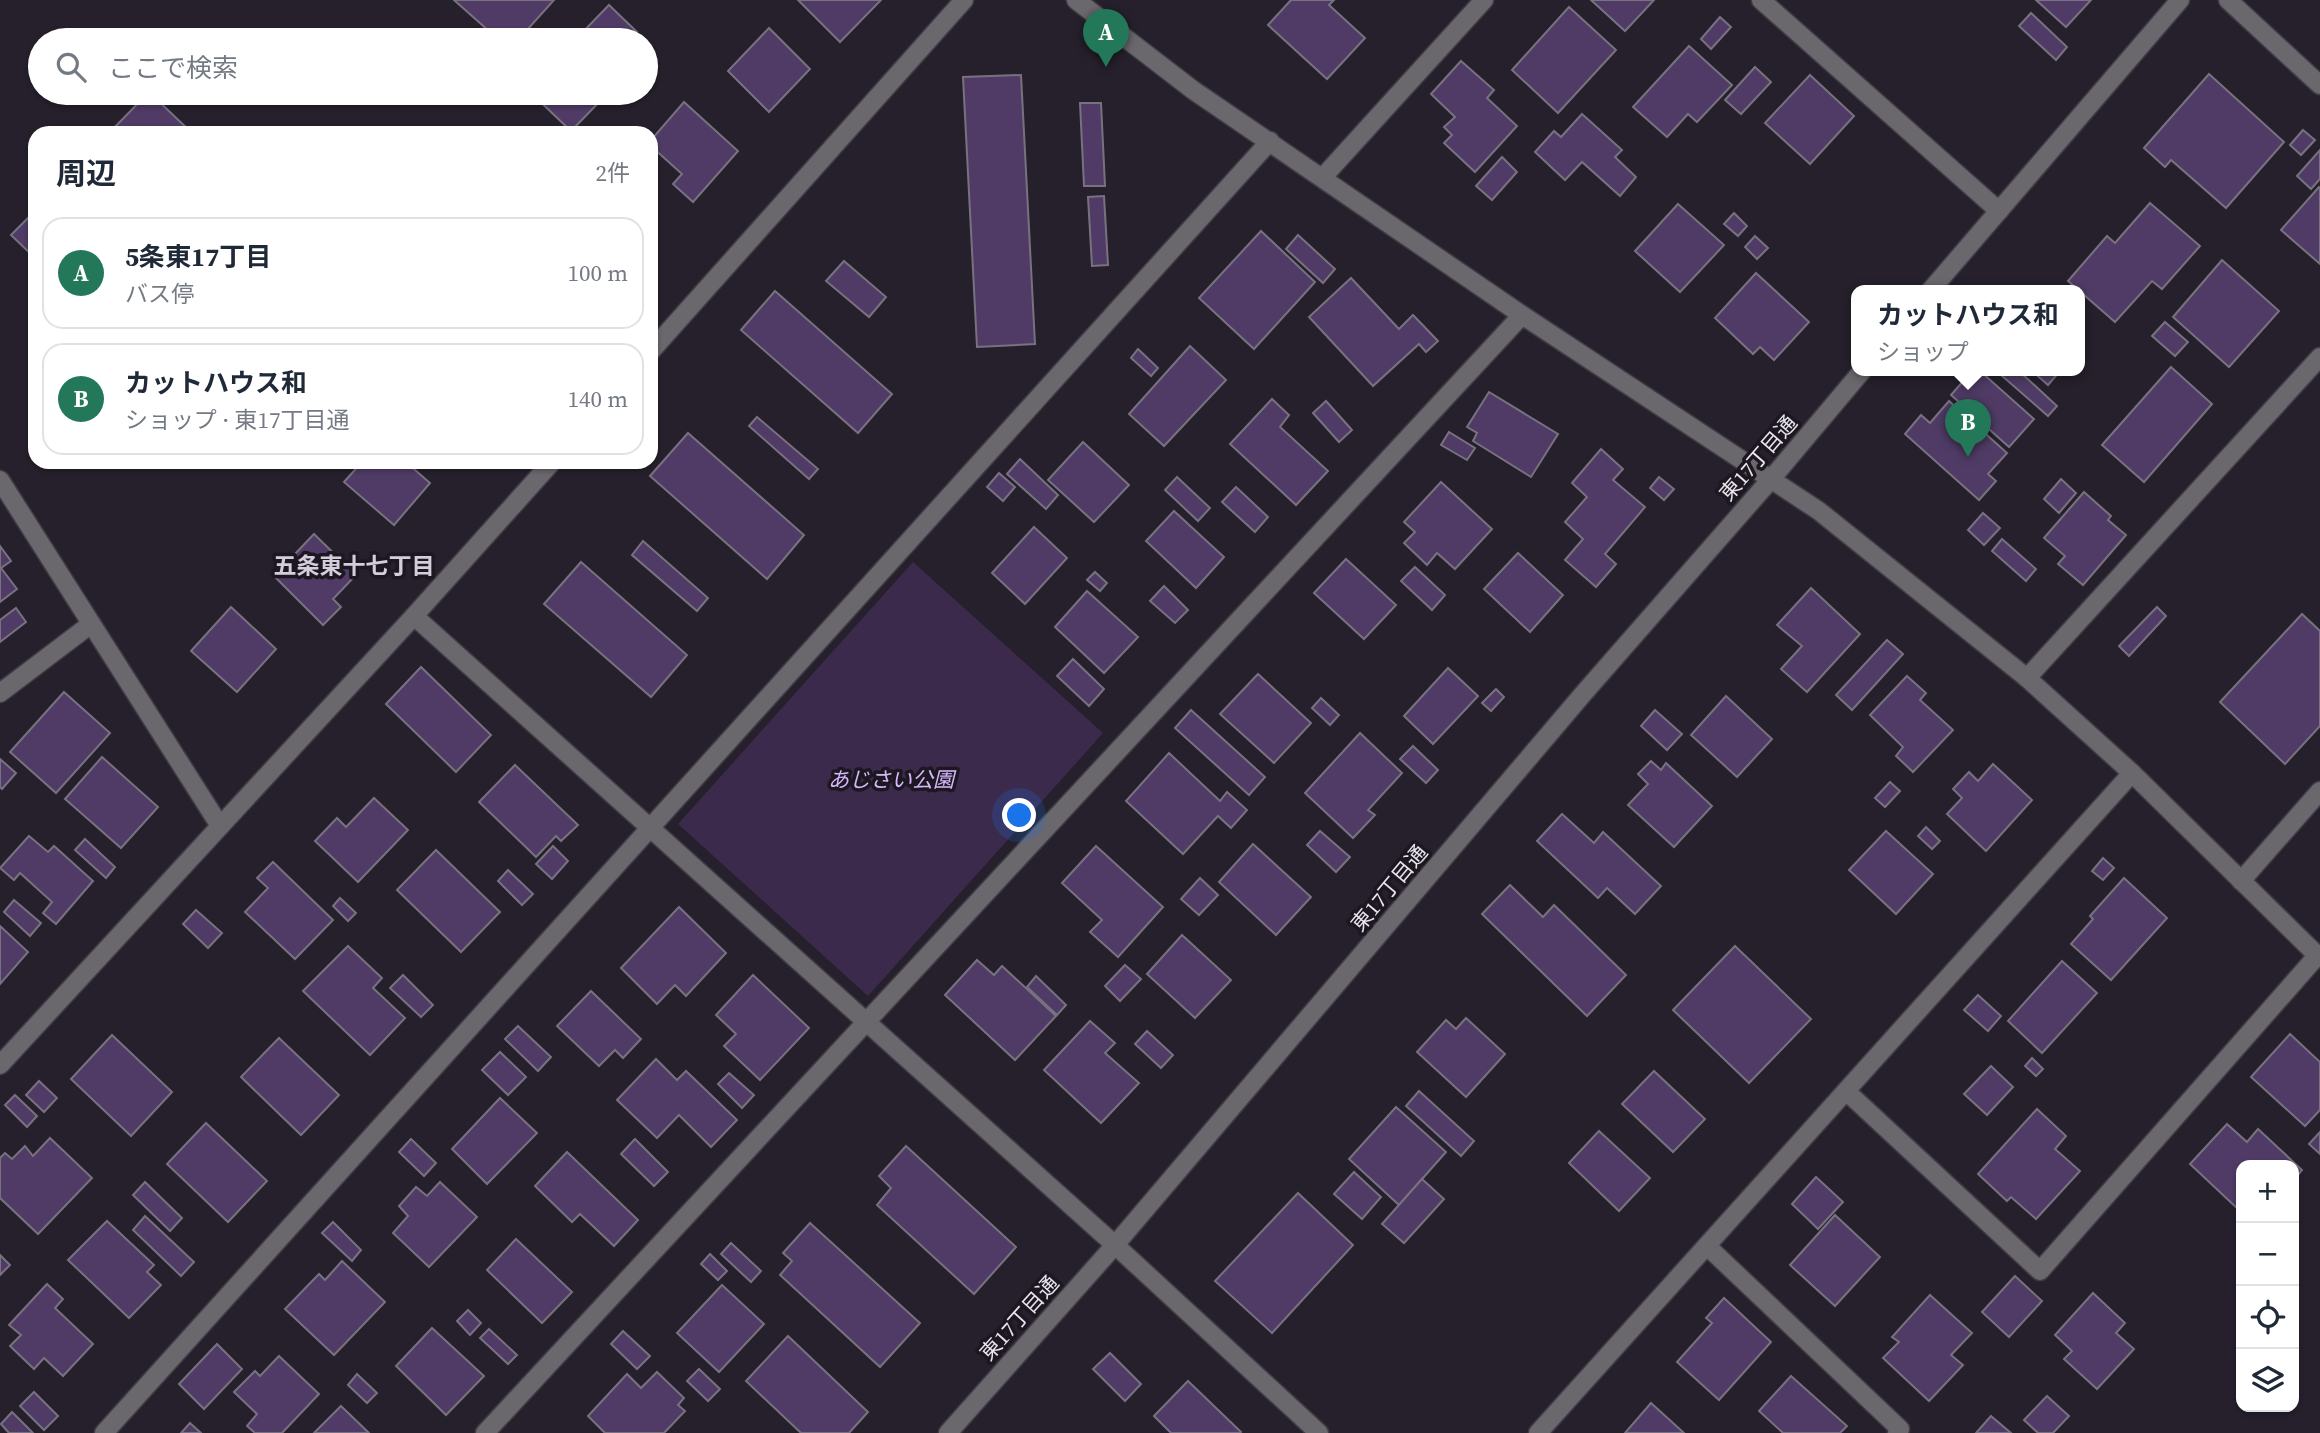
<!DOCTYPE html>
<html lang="ja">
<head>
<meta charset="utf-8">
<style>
	:root { --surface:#fff; --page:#f2f2f3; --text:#1f2937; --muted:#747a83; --line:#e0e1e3; --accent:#24785a }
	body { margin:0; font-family:"Source Serif 4","Noto Sans JP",serif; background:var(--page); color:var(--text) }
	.controls { position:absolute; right:21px; bottom:21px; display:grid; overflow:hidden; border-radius:14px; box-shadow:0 2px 5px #0004 }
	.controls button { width:63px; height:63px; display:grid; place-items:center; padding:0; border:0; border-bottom:2px solid var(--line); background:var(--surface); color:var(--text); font:35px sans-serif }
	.you { position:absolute; left:1020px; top:816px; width:24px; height:24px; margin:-18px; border:5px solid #fff; border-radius:50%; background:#1a73e8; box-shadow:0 0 0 10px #1a73e833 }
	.badge { display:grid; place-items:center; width:46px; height:46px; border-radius:50%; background:var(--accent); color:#fff; font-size:23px; font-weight:700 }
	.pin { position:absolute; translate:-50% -58px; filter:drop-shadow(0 2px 4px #0008) }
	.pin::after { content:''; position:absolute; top:37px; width:24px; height:21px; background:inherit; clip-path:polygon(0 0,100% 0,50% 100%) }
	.popup { position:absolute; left:1851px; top:285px; width:234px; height:91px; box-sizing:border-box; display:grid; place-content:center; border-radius:14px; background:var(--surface); filter:drop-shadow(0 2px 5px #0005); font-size:23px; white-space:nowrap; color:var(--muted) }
	.popup b { font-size:26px; color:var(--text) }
	.popup::after { content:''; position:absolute; left:50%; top:100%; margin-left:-14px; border:14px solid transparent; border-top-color:var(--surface) }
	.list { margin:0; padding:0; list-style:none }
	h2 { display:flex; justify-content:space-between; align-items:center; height:91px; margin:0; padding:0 28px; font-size:30px }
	h2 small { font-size:23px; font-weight:400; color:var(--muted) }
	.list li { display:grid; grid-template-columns:46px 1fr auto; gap:21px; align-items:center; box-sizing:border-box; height:112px; margin:0 14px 14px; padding:0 14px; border:2px solid var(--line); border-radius:21px }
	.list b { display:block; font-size:26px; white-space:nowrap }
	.list p { margin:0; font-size:23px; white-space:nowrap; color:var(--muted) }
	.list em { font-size:23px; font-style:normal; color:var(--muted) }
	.icon { flex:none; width:38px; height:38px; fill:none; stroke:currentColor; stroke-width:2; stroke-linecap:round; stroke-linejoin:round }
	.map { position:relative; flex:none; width:2320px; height:1433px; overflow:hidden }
	.search { position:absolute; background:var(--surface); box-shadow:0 2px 5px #0004; left:28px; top:28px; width:630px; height:77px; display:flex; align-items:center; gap:18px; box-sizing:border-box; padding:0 24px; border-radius:38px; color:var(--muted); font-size:26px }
	.panel { position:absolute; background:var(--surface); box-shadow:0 2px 5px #0004; left:28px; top:126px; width:630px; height:343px; border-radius:21px }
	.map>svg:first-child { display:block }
</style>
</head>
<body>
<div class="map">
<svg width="2320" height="1433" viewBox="0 0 2320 1433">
	<rect width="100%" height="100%" fill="#25202b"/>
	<polygon fill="#3b2a4c" points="913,562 1103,733 868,996 678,824"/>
	<g fill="#4f3b65" stroke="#787280" stroke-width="2">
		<polygon points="454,0 554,0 518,40 499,40"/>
		<polygon points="798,0 881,0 840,42"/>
		<polygon points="1291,0 1334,0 1329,5 1365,38 1327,79 1268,25"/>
		<polygon points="1591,0 1654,0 1625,31"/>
		<polygon points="2036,0 2091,0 2066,27"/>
		<polygon points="609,5 637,32 629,40 575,40"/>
		<polygon points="1569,7 1616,50 1558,113 1512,70"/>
		<polygon points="2031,13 2067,47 2056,60 2019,26"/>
		<polygon points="1720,17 1731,27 1711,49 1701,39"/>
		<polygon points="769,28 810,69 769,112 728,71"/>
		<polygon points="1689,46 1732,85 1697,122 1688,114 1667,137 1633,107"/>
		<polygon points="1461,61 1494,90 1487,98 1517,126 1475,172 1444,143 1452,135 1444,127 1455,117 1431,94"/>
		<polygon points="1755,67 1771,82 1741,114 1725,100"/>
		<polygon points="2209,74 2284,142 2226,208 2171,160 2165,167 2144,148"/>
		<polygon points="1021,75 1035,344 977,347 963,77"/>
		<polygon points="1810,75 1854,116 1810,164 1765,123"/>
		<polygon points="148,93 150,93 192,133 109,133"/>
		<polygon points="531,93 608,93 571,131"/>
		<polygon points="684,102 738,151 693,202 673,184 682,174 651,146 651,140"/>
		<polygon points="1080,103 1101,103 1105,186 1084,186"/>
		<polygon points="1582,114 1622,150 1615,157 1636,177 1620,196 1582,162 1565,180 1535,152 1554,131 1561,137"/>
		<polygon points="2303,130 2315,140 2301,155 2290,145"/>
		<polygon points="2320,150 2320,179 2311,189 2297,176"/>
		<polygon points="1502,157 1517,172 1492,200 1476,186"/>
		<polygon points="2319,187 2320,188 2320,264 2281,230"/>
		<polygon points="1104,196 1108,265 1092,266 1088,197"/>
		<polygon points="2150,203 2200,246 2162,289 2152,281 2115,322 2068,281 2107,236 2115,243"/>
		<polygon points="1678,204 1724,245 1680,292 1635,251"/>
		<polygon points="35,211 35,258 11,235"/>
		<polygon points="1734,213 1747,226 1738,236 1724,224"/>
		<polygon points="1261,231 1315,282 1254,349 1199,298"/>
		<polygon points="1298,235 1335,269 1323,283 1286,249"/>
		<polygon points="1755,236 1768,248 1757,259 1745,247"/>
		<polygon points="2222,260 2279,311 2229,367 2173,317"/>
		<polygon points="844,261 886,297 869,317 826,281"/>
		<polygon points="1756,273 1809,322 1774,360 1760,347 1753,354 1715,318"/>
		<polygon points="1351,278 1399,329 1413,315 1438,341 1426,352 1419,344 1373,386 1309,317"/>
		<polygon points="775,291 892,394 858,433 741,330"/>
		<polygon points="2165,322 2188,342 2175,356 2152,336"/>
		<polygon points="1190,346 1226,380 1164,446 1129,414"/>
		<polygon points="1138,349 1158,368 1151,376 1131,358"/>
		<polygon points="2171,367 2212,404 2144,482 2102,445"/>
		<polygon points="1972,371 1980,371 2034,419 2009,447 1951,395"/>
		<polygon points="2005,371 2019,371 2057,406 2048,416 2001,375"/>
		<polygon points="2032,371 2060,371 2048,385"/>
		<polygon points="1489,392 1558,434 1531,477 1473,441 1477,433 1467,427"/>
		<polygon points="1272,399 1289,415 1280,427 1328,471 1296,505 1230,444"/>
		<polygon points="1326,401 1352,430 1339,442 1313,413"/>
		<polygon points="1949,401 2007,453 1988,474 1996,481 1979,500 1905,434 1921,415 1930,423"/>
		<polygon points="757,417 818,469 809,479 749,426"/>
		<polygon points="1449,432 1475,448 1467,460 1441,445"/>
		<polygon points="688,433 804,535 767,579 650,476"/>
		<polygon points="1083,442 1129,485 1094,522 1048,480"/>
		<polygon points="1601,449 1623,469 1613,480 1645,507 1605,554 1616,564 1596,587 1565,560 1583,539 1565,522 1587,497 1572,483"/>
		<polygon points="1020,459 1058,495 1046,509 1007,474"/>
		<polygon points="362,462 406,462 430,483 394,525 344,482"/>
		<polygon points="999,473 1015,487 1003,501 987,487"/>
		<polygon points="1177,477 1210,508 1198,521 1165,490"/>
		<polygon points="1659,477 1674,489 1664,500 1650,488"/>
		<polygon points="2061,479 2076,493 2059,513 2044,499"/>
		<polygon points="1441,482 1492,529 1455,569 1437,553 1427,565 1404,543 1415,532 1404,522"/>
		<polygon points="1236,487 1268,517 1255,532 1222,502"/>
		<polygon points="2084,492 2111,516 2108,520 2126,535 2083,585 2058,564 2065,556 2044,538"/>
		<polygon points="1174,511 1224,557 1196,588 1146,541"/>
		<polygon points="1983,513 2000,528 1984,545 1968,530"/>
		<polygon points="1034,527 1067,558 1025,604 992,573"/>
		<polygon points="314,534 356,575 333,599 341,607 323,625 274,576"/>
		<polygon points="2002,539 2036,569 2026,581 1992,551"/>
		<polygon points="643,541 708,598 697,611 632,555"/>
		<polygon points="0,546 11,561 1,568 17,589 0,602"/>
		<polygon points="1518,553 1563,595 1530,632 1484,589"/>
		<polygon points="1346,559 1396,605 1364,639 1314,593"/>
		<polygon points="581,562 687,655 651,697 544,604"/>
		<polygon points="1415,567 1445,595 1432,610 1401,581"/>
		<polygon points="1095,572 1107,583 1100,591 1087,580"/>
		<polygon points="1164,586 1188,610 1175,623 1150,601"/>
		<polygon points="1811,588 1860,634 1807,692 1781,669 1802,646 1777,625"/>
		<polygon points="1087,591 1138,637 1104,673 1055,627"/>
		<polygon points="231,607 276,649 237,692 191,651"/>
		<polygon points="2157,607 2166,616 2129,656 2119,646"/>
		<polygon points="16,608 26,622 0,642 0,620"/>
		<polygon points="2302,614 2320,631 2320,726 2285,764 2220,702"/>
		<polygon points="1887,640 1903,654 1852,710 1836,695"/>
		<polygon points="1073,659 1104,689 1089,706 1057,676"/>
		<polygon points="421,667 491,735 456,772 386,704"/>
		<polygon points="1448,668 1478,696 1433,744 1404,716"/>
		<polygon points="1258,674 1311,723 1274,763 1220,714"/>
		<polygon points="1907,676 1926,693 1920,700 1953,730 1913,772 1896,756 1903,747 1870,715"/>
		<polygon points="1496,689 1504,697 1491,711 1482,703"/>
		<polygon points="64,692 110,733 56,793 10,752"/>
		<polygon points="1726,696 1772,739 1737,777 1691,735"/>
		<polygon points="1321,698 1339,715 1330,725 1312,708"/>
		<polygon points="1191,710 1265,777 1249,795 1175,728"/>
		<polygon points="1655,710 1682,734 1667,750 1641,726"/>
		<polygon points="1360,733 1402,773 1368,810 1375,815 1353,838 1305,793"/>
		<polygon points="1413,746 1438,770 1426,783 1400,759"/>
		<polygon points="1169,753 1220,801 1227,792 1247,810 1231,828 1218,816 1183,854 1126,801"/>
		<polygon points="102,757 158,807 121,848 65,799"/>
		<polygon points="0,759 16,773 2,789 0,787"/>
		<polygon points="1651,761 1661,770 1666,763 1712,806 1674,847 1628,805 1648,784 1638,774"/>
		<polygon points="1993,764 2032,800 1986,851 1947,814 1962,798 1953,789 1969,772 1978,781"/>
		<polygon points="515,765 578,825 561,841 556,836 536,857 479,802"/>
		<polygon points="1890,782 1900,791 1885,807 1875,798"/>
		<polygon points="374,798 408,830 358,882 315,841 337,818 346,827"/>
		<polygon points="1562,814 1594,843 1603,832 1661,886 1635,914 1607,888 1598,898 1537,841"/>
		<polygon points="1926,827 1940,841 1932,849 1918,836"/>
		<polygon points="1320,831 1350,857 1336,872 1307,845"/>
		<polygon points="1886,831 1933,874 1896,914 1849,870"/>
		<polygon points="29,836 48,852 54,846 93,881 56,924 43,913 52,902 20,873 14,880 0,868"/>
		<polygon points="85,839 115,867 106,878 75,850"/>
		<polygon points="1253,844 1311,897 1276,935 1219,882"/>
		<polygon points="553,846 568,861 552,879 536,864"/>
		<polygon points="1096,846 1163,907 1118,957 1090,932 1102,920 1062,883"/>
		<polygon points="436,850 500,912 461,952 397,890"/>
		<polygon points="2103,858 2114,868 2103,880 2092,871"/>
		<polygon points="273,862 333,920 295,959 245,912 268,888 257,878"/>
		<polygon points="508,870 533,894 522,905 498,881"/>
		<polygon points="1200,878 1218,895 1199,915 1181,899"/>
		<polygon points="2124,878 2167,918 2111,980 2071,944 2093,919 2090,916"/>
		<polygon points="1510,885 1543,917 1554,905 1626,975 1587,1016 1482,914"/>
		<polygon points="340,898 356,913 348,921 333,906"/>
		<polygon points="14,900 41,923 30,936 4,912"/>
		<polygon points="679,907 726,953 686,996 675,985 657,1004 621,968"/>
		<polygon points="196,910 222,933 208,948 183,924"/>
		<polygon points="0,926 28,952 0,984"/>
		<polygon points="1182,935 1231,980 1195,1018 1147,974"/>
		<polygon points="348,946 382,978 373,988 405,1018 370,1055 303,991"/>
		<polygon points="1735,946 1811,1019 1749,1083 1673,1010"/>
		<polygon points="977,960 994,975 1002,966 1056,1016 1015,1060 945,995"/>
		<polygon points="2062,961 2097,993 2042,1053 2008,1021"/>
		<polygon points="1125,965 1141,979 1120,1001 1105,986"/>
		<polygon points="403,975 433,1005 421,1017 390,988"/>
		<polygon points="753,975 809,1028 760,1080 724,1046 736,1034 716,1015"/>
		<polygon points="1036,976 1066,1005 1057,1015 1027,987"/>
		<polygon points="591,991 641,1039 623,1058 615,1050 599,1066 557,1026"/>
		<polygon points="1978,995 2001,1016 1988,1031 1964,1010"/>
		<polygon points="1466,1018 1505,1054 1466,1097 1417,1052 1446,1020 1456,1029"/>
		<polygon points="1090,1021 1115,1043 1105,1053 1139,1083 1101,1123 1044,1070"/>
		<polygon points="518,1026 551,1057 538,1071 505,1039"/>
		<polygon points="1147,1031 1173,1055 1161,1068 1135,1044"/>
		<polygon points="2290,1034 2320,1062 2320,1110 2305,1126 2251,1077"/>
		<polygon points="112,1035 172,1092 131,1136 71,1079"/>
		<polygon points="279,1038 339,1095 301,1135 241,1077"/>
		<polygon points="500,1052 526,1077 508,1095 482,1070"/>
		<polygon points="2032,1058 2043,1069 2036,1076 2025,1066"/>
		<polygon points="656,1059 677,1080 686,1071 737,1120 711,1147 679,1115 657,1138 617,1100"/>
		<polygon points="1991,1066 2013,1087 1987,1115 1964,1094"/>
		<polygon points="1654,1071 1705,1119 1673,1152 1622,1104"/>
		<polygon points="729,1073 754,1095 742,1108 718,1084"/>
		<polygon points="39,1081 57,1098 44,1112 26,1095"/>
		<polygon points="1419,1091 1474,1141 1461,1156 1406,1106"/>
		<polygon points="15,1095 37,1116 27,1127 5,1105"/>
		<polygon points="500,1098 537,1133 487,1184 452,1149"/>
		<polygon points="1396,1107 1446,1152 1399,1205 1349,1159"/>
		<polygon points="2037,1109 2066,1136 2055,1149 2080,1171 2036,1219 2011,1197 2007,1201 1978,1174"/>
		<polygon points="206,1123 267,1181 228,1222 167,1164"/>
		<polygon points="2227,1124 2247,1142 2258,1129 2302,1170 2294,1180 2294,1165 2241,1165 2241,1212 2190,1164"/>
		<polygon points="1599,1131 1650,1178 1619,1211 1569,1163"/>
		<polygon points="2320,1132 2320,1154 2309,1144"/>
		<polygon points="50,1138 92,1178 38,1234 0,1198 0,1158 5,1153 12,1159 25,1146 33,1156"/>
		<polygon points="411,1139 436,1163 424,1176 399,1152"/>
		<polygon points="635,1139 668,1172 654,1186 621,1154"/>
		<polygon points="906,1146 1016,1247 974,1294 877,1205 891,1188 879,1176"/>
		<polygon points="567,1152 638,1220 614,1246 580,1214 572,1222 535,1186"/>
		<polygon points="1354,1172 1381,1197 1362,1219 1334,1194"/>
		<polygon points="1816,1177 1843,1202 1818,1229 1792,1204"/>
		<polygon points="1422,1179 1444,1199 1404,1243 1382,1224"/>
		<polygon points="145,1182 182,1218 170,1231 133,1195"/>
		<polygon points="440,1182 477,1217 429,1267 393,1233 408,1216 399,1206 416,1187 427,1196"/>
		<polygon points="1298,1193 1353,1245 1272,1333 1215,1281"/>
		<polygon points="1835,1215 1880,1257 1835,1306 1790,1265"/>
		<polygon points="145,1216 194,1262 181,1276 133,1230"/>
		<polygon points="107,1221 154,1265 147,1272 161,1285 129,1318 68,1260"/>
		<polygon points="333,1222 361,1250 352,1261 322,1233"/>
		<polygon points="810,1223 920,1323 880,1367 780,1275 792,1261 783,1253"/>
		<polygon points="516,1239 572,1292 542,1323 487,1270"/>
		<polygon points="731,1243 761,1271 751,1282 721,1254"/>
		<polygon points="710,1254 727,1271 718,1280 701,1264"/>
		<polygon points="0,1255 10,1265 0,1275"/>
		<polygon points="342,1261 385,1302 334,1355 285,1309 319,1274 325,1280"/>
		<polygon points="2015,1276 2042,1301 2009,1337 1982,1312"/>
		<polygon points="47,1284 63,1299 55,1308 93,1344 63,1376 44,1358 34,1369 10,1346 21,1335 9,1325"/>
		<polygon points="722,1285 764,1324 719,1372 677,1333"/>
		<polygon points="2093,1293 2125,1323 2116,1333 2134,1349 2097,1389 2064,1359 2072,1351 2055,1335"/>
		<polygon points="1930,1295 1972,1333 1951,1355 1963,1365 1929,1401 1883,1358 1899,1342 1892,1337"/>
		<polygon points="1724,1298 1771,1342 1719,1400 1677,1362 1712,1323 1706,1318"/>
		<polygon points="468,1310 481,1323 470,1335 457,1321"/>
		<polygon points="432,1328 484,1376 446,1415 396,1366"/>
		<polygon points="489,1329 517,1355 508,1364 480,1338"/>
		<polygon points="623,1331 650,1356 637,1369 611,1344"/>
		<polygon points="788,1336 868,1412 849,1433 801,1433 746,1381"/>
		<polygon points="217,1344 242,1369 204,1409 179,1384"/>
		<polygon points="1110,1353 1141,1384 1125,1401 1093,1369"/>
		<polygon points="279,1356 319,1394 282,1433 255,1433 247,1426 257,1414 234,1392 255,1371 260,1376"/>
		<polygon points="699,1369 720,1389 708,1401 687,1381"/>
		<polygon points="657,1372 684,1398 678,1405 685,1411 664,1433 605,1433 588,1416 627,1374 641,1388"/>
		<polygon points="357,1374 377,1393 367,1403 348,1385"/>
		<polygon points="1791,1376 1847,1426 1840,1433 1783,1433 1759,1411"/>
		<polygon points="1188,1381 1241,1432 1240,1433 1171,1433 1154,1416"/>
		<polygon points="34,1392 58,1416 44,1430 20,1406"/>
		<polygon points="2047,1396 2069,1416 2053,1433 2038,1433 2024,1420"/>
		<polygon points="1651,1403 1684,1433 1625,1433"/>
		<polygon points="341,1406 369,1433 314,1433"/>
		<polygon points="12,1412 33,1433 9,1433 1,1424"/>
		<polygon points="1991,1416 2011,1433 1976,1433"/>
		<polygon points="190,1423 201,1433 181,1433"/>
	</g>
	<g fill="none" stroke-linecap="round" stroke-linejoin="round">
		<defs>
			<g id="minor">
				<polyline points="1076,0 1193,90 1522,315 1819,511 2027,678 2132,773 2320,958"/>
				<polyline points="1761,0 1999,211"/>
				<polyline points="2228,0 2320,85"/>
				<polyline points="1323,177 1484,0"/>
				<polyline points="1930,291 2180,0"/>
				<polyline points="651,351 964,0"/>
				<polyline points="0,480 220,826"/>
				<polyline points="414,616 1115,1245 1319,1433"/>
				<polyline points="2027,678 2320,357"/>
				<polyline points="0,693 91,624"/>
				<polyline points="2241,881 2320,791"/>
				<polyline points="0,1065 414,616 552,462"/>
				<polyline points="1846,1091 2040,1271 2317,956"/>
				<polyline points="1707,1246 1900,1429 1897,1433"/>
				<polyline points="104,1433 1270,141"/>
				<polyline points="485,1433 1522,315"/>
				<polyline points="948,1433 1115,1245 1583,694 1772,478 1862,371"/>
				<polyline points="1538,1433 2132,773"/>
			</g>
		</defs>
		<use href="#minor" stroke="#403c46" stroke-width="21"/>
		<use href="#minor" stroke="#6a676d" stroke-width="18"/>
	</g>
	<g text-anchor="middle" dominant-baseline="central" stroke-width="7" stroke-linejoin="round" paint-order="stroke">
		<g font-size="21" fill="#e8e5ec" stroke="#1c1721">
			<text transform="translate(1758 458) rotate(-49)">東17丁目通</text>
			<text transform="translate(1389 888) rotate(-50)">東17丁目通</text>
			<text transform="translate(1019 1318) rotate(-48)">東17丁目通</text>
		</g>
		<g font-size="21" font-style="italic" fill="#d7b6fc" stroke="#1c1721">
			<text x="891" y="779">あじさい公園</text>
		</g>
		<g font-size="23" font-weight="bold" fill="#d3cddc" stroke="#1c1721">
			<text x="354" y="566">五条東十七丁目</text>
		</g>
	</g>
</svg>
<div class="controls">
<button>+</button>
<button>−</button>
<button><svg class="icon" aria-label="locate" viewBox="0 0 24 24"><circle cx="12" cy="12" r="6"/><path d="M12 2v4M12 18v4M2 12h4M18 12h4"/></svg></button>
<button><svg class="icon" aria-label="layers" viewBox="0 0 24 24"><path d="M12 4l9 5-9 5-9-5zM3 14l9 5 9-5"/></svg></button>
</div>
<div class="you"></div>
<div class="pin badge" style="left:1106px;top:67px">A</div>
<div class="pin badge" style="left:1968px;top:457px">B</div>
<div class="popup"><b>カットハウス和</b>ショップ</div>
<div class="search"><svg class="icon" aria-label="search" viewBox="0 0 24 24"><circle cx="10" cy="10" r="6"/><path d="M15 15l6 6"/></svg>ここで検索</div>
<section class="panel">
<h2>周辺<small>2件</small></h2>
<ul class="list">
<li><span class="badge">A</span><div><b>5条東17丁目</b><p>バス停</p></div><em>100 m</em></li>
<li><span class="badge">B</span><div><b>カットハウス和</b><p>ショップ · 東17丁目通</p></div><em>140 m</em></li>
</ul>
</section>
</div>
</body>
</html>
